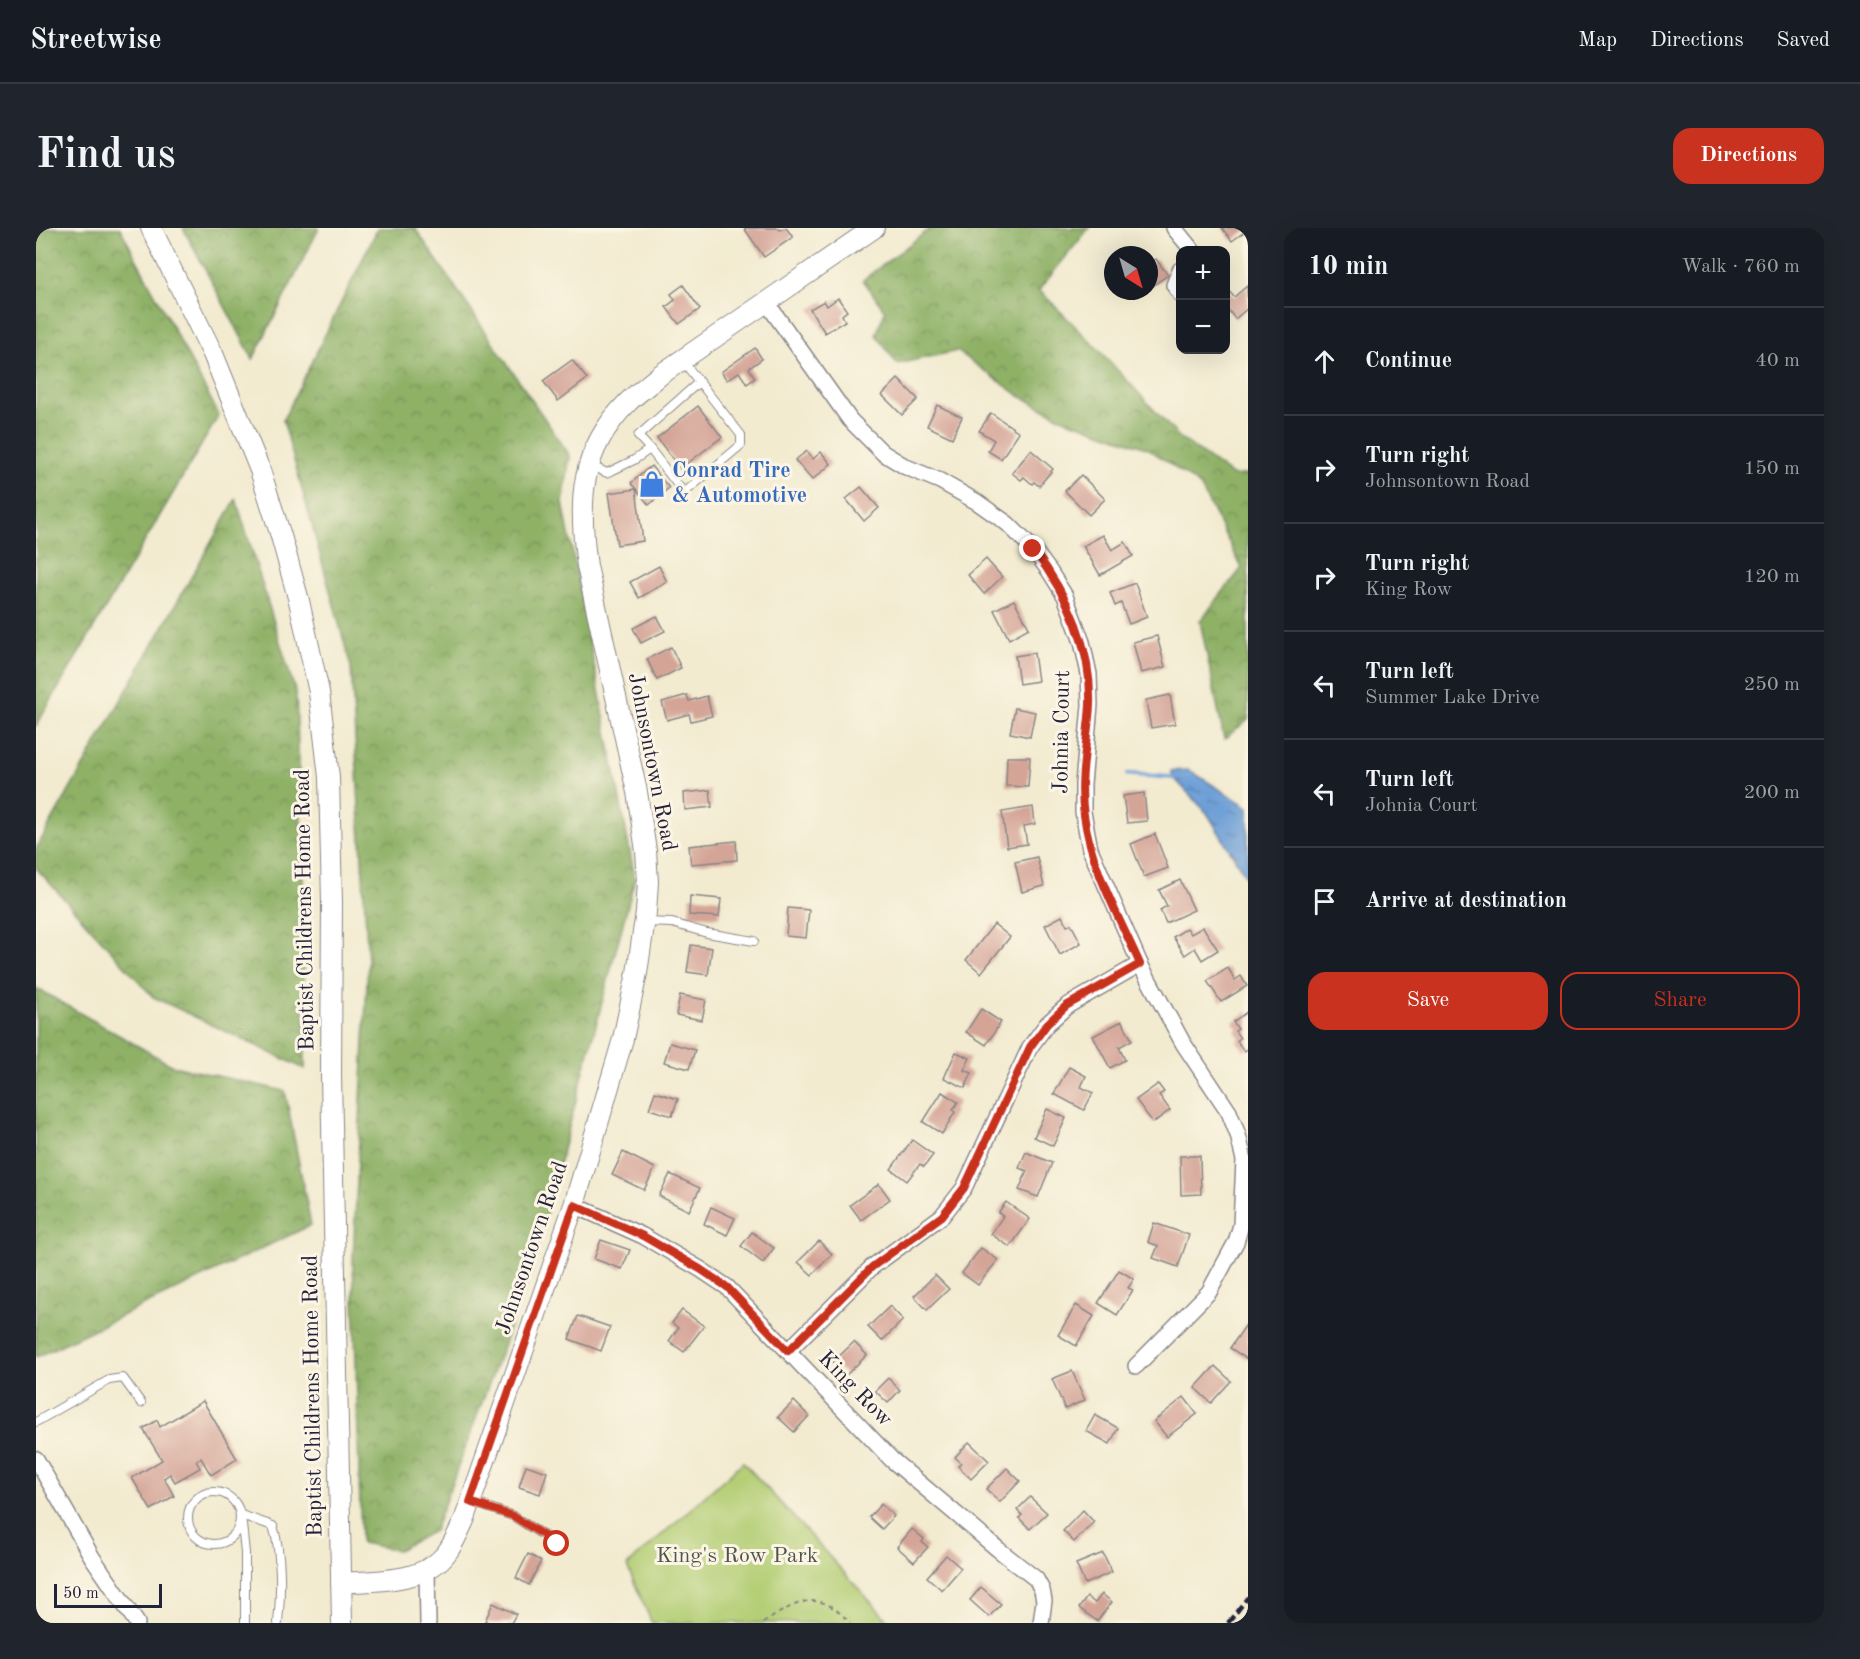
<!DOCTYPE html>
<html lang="en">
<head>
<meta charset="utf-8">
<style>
	:root { --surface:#171b24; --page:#20242c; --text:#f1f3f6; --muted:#9ea1a6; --line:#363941; --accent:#c8321e }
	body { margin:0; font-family:"Old Standard TT",serif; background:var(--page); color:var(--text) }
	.controls { position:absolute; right:18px; top:18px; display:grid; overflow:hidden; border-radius:12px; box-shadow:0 6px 24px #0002 }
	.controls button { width:54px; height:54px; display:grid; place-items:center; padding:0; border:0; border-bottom:2px solid var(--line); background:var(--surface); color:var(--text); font:30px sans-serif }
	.compass { position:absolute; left:1068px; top:18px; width:54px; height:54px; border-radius:50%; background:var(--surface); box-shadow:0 6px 24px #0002; rotate:143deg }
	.scale { position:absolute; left:18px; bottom:15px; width:108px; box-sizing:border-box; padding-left:6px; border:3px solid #22223b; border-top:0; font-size:16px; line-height:21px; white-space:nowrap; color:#22223b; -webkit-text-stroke:4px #fcf5e5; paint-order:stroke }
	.stop { position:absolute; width:18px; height:18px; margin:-14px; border:4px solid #c8321e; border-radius:50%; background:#fff }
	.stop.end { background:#c8321e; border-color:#fff; box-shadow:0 2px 6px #0008 }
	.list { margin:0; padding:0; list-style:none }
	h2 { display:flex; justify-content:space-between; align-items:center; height:78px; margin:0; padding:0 24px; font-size:26px }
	h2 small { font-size:20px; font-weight:400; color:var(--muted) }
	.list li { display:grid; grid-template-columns:39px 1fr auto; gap:18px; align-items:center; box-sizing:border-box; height:108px; padding:0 24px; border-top:2px solid var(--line) }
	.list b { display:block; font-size:22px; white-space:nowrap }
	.list p { margin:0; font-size:20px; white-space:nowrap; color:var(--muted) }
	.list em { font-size:20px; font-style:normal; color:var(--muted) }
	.actions { display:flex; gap:12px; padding:18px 24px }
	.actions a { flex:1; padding:14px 0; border:2px solid var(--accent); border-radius:18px; text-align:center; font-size:21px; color:var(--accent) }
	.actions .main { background:var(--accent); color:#fff }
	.icon { flex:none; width:33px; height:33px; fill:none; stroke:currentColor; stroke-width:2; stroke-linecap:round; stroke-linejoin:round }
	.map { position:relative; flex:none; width:1212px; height:1395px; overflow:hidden; border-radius:18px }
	header { display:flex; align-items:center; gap:36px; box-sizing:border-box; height:84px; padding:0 30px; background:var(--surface); border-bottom:2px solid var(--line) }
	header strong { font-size:28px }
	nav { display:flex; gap:33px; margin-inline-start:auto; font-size:21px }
	.intro { display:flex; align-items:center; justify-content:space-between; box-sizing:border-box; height:144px; padding:0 36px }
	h1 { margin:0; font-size:42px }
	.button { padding:15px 27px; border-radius:18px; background:var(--accent); color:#fff; font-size:21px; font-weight:700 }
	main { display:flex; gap:36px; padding:0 36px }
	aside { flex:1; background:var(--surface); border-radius:18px; box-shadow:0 6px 24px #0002 }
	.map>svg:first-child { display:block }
</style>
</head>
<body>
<header>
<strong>Streetwise</strong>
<nav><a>Map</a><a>Directions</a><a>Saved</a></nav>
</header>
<div class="intro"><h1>Find us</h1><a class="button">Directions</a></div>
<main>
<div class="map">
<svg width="1212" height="1395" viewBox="0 0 1212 1395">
	<defs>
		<pattern id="forest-crowns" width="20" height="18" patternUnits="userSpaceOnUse" patternTransform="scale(1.5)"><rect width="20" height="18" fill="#8eb166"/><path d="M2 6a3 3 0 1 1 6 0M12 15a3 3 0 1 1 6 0" fill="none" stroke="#749055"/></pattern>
		<pattern id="water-ripples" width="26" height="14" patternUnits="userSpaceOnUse" patternTransform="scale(1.5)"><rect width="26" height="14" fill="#6a9dd6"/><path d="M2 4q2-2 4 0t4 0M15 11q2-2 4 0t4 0" fill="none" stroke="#5780af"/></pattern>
	</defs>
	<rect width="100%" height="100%" fill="#fcf5e5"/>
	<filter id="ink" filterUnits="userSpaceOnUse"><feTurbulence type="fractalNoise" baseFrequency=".0167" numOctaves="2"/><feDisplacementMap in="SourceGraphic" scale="12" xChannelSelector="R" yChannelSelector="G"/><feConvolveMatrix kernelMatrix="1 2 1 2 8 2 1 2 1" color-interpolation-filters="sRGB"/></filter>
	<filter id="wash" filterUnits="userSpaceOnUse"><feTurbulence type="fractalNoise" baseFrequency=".008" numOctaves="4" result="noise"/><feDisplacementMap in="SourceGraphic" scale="24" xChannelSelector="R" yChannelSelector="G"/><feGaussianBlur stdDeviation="1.35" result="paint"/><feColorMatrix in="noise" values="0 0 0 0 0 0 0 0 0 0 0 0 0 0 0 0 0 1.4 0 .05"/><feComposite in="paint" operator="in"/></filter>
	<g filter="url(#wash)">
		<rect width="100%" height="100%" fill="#f2ebd0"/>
		<g fill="url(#forest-crowns)" stroke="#586a50" stroke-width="1.5">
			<polygon points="0,0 84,0 183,187 0,498"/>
			<polygon points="147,0 283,0 217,131"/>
			<polygon points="342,0 379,0 534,228 527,275 599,650 494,1046 398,1303 362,1322 325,1315 317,1030 332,734 315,439 247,192"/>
			<polygon points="895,0 1053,0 1003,62 1063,122 1143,209 1197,248 1212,246 1212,492 1188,511 1164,393 1206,340 1164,258 1113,221 1028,191 984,168 921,123 861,136 840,107 849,83 827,52"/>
			<polygon points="200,271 260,466 267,650 269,841 117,769 0,640 0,621"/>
			<polygon points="0,760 137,838 249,863 275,997 0,1129"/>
		</g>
		<polygon fill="#b3ce74" stroke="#6a7858" stroke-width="1.5" points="707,1234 854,1395 616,1395 591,1338"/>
		<polygon fill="url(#water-ripples)" stroke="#466088" stroke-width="1.5" points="1153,542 1212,579 1212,652 1171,585 1138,550 1135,543"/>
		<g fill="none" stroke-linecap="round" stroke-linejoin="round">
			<polyline stroke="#6a9dd6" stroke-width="4.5" points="1091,546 1142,550"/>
		</g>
		<g id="blocks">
			<g fill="#d4a497">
				<polygon points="708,0 742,0 744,2 750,0 757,9 728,29"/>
				<polygon points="1186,0 1212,0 1212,1 1196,13"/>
				<polygon points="1120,31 1132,47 1113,60 1113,36"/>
				<polygon points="647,57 664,81 643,96 630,79 639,72 635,66"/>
				<polygon points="1211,58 1212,80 1199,91 1190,79 1190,64 1192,62 1198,69"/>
				<polygon points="802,70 811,83 806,87 809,93 789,105 774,81 788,73 791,78"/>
				<polygon points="719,120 726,131 713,140 719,150 711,156 703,144 691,152 685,144"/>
				<polygon points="536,132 551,151 522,173 507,153"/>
				<polygon points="862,151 882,171 866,187 846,167"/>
				<polygon points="901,177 926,189 916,210 891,198"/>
				<polygon points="662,178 686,209 644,241 621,210"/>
				<polygon points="955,185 983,204 965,231 952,223 958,212 943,203"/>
				<polygon points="995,222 1017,241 1003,258 998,254 996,256 988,249 985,252 976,245"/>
				<polygon points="771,223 777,231 785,224 795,236 776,252 759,232"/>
				<polygon points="615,238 633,260 613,277 595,255"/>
				<polygon points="1045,247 1069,271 1053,287 1029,263"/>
				<polygon points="825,259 843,280 828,293 810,271"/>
				<polygon points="600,261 607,313 581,317 573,265"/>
				<polygon points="1067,307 1076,322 1089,314 1097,328 1064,347 1047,318"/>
				<polygon points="950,331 966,349 948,366 932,347"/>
				<polygon points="623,338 631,354 603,370 594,354"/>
				<polygon points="1099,355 1111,389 1093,396 1085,375 1079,378 1074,365"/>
				<polygon points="978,372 993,400 973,411 958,382"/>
				<polygon points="621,388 629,403 605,415 597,400"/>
				<polygon points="1121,408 1129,439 1105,445 1097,414"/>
				<polygon points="635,419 645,440 621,452 611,431"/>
				<polygon points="998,425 1002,453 983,456 979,428"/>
				<polygon points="651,467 653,473 671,468 676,488 655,493 653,486 631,492 626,474"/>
				<polygon points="1134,467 1139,496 1115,500 1110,472"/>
				<polygon points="979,480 999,484 994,509 974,505"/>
				<polygon points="971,529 994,529 992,559 970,558"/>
				<polygon points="674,562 676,579 649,582 648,565"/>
				<polygon points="1108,565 1111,593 1091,595 1087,568"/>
				<polygon points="997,579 999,596 988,598 991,616 971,619 966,584"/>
				<polygon points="1119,606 1132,640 1108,649 1095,616"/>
				<polygon points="700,613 701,632 655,636 653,618"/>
				<polygon points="1001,629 1008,658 986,664 979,634"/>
				<polygon points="1144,652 1158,682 1130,695 1124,682 1131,678 1123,662"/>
				<polygon points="654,668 685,671 683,689 653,687"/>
				<polygon points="752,680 773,682 770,710 750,708"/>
				<polygon points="1026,688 1031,698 1035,696 1045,715 1024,727 1009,697"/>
				<polygon points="958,696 974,709 945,745 930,732"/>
				<polygon points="1167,699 1182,722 1166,732 1159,720 1149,727 1137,709 1151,700 1155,706"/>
				<polygon points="655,717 676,720 672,747 651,744"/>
				<polygon points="1192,740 1199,752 1205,748 1211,758 1185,774 1171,753"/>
				<polygon points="644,767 670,772 666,792 640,787"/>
				<polygon points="945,781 965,794 950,817 930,804"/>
				<polygon points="1212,783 1212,821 1208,823 1201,813 1204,810 1199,803 1202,801 1197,794"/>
				<polygon points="1086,793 1096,812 1083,819 1089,832 1074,840 1057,808"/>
				<polygon points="634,815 659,822 653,841 628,834"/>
				<polygon points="920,824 934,830 928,842 936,845 929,860 908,850"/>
				<polygon points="1033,839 1050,848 1045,859 1057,865 1048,882 1018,866"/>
				<polygon points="1122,856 1128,864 1123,867 1134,882 1117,895 1100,872"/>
				<polygon points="619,864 642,871 636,888 613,881"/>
				<polygon points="906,864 922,874 917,882 919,884 906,906 887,894"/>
				<polygon points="1011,881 1030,890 1017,918 998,909"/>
				<polygon points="876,912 897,927 888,939 884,936 871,953 855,941"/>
				<polygon points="587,924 619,940 608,962 576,947"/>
				<polygon points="990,924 1016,935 1002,969 983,962 991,943 983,940"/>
				<polygon points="1144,928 1164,928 1165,966 1145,967"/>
				<polygon points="634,946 664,960 653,983 623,968"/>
				<polygon points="843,956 854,971 825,992 814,977"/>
				<polygon points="970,974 994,991 974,1019 955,1006 967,988 962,985"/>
				<polygon points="675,979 699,990 691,1007 668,996"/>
				<polygon points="1118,995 1153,1007 1142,1039 1117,1030 1122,1018 1112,1014"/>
				<polygon points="716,1004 738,1020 727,1035 705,1018"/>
				<polygon points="565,1012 594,1022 586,1041 558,1031"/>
				<polygon points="783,1013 796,1026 776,1047 762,1034"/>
				<polygon points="945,1020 962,1032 942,1057 926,1045"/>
				<polygon points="1083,1042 1098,1051 1092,1060 1097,1062 1081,1087 1062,1075"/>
				<polygon points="899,1047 913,1061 891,1082 878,1068"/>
				<polygon points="1040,1077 1058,1088 1040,1118 1022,1107"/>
				<polygon points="854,1078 867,1092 846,1113 832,1099"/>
				<polygon points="646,1082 668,1098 648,1124 633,1113 642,1100 636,1095"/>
				<polygon points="542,1088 574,1099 565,1123 533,1111"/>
				<polygon points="1212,1094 1212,1130 1211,1131 1194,1120"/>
				<polygon points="818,1114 831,1127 810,1147 797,1134"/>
				<polygon points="1179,1138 1195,1153 1175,1175 1159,1160"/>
				<polygon points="1036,1143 1049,1172 1029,1181 1016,1151"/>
				<polygon points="852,1150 864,1162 852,1175 839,1163"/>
				<polygon points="1148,1169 1161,1186 1131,1209 1118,1193"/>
				<polygon points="167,1173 201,1231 175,1247 165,1230 160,1233 164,1240 139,1254 134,1246 128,1250 138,1268 115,1282 96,1250 126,1232 107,1201 121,1192 124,1199"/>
				<polygon points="758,1173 773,1188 758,1204 742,1189"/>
				<polygon points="1059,1187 1082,1200 1074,1216 1050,1203"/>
				<polygon points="933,1214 953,1233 935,1251 922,1238 925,1235 919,1229"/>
				<polygon points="490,1237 511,1244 504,1266 483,1259"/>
				<polygon points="971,1240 984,1253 964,1274 950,1261"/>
				<polygon points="994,1269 1011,1285 994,1301 983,1290 986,1287 981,1282"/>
				<polygon points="845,1276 858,1288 846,1301 833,1289"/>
				<polygon points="1047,1282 1058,1294 1038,1314 1027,1303"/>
				<polygon points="876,1301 888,1311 886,1314 892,1319 878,1334 861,1319"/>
				<polygon points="1067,1325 1076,1344 1049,1356 1040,1336"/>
				<polygon points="492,1326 505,1333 493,1357 480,1350"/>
				<polygon points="910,1327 925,1340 906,1362 891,1349"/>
				<polygon points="945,1359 965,1376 953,1389 934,1372"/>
				<polygon points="1066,1366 1076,1374 1061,1393 1043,1380 1051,1369 1059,1375"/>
				<polygon points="457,1375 480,1386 475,1395 454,1395 449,1393"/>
			</g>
		</g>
	</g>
	<g filter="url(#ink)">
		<use href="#blocks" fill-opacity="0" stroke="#8a8686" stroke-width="1.5"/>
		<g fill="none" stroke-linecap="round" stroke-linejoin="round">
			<defs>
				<g id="service">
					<polyline points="614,221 602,208 663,154"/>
					<polyline points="554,237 571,245 598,232 614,221 648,265 705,217 705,207 646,132"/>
					<polyline points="609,694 636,695 671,705 718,713"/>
					<polyline points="0,1194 73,1152 87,1150 105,1175"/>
					<circle cx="178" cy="1290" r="26"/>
					<polyline points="436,1274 477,1288 521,1316"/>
					<path d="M209 1395V1325L205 1287 237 1298C246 1325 245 1367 242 1395"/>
				</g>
				<g id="minor">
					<polyline points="1138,0 1156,22"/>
					<polyline points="1144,42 1138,57 1144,66"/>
					<polyline points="731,75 814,192 847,225 870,239 904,253 941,274 972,296 997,321 1014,344 1029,368 1046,414 1053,446 1054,477 1047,556 1047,584 1054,621 1104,736 1147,815 1193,884 1202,907 1208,932 1205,997 1200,1014 1173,1064 1100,1138"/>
					<polyline points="538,977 607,1008 664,1041 691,1059 856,1232 963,1322 1000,1351 1006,1362 1008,1373 1005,1395"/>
					<polyline points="752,1123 836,1039 906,988 928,960 994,819 1011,796 1031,778 1104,736"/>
					<polyline points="0,1231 56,1329 101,1395"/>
					<polyline points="391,1342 392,1395"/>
				</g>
				<g id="tertiary">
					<polyline points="115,0 177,126 224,242 245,308 263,373 283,464 293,549 296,674 295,847 306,1395"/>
					<path d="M305 1355C340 1352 389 1356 412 1323 419 1313 424 1301 429 1290L538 977 587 811 601 745 610 684 612 654 610 623 601 564 551 338C542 274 543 223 592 174 602 164 614 156 624 147L838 0"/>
				</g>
			</defs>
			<use href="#service" stroke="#8a8686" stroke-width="10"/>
			<use href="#minor" stroke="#8a8686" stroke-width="18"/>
			<use href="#tertiary" stroke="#8a8686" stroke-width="22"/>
			<path stroke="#8a8686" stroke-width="2" stroke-dasharray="4.5 4.5" stroke-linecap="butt" d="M727 1395C762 1373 782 1359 814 1395"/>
			<use href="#service" stroke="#fff" stroke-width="8"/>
			<use href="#minor" stroke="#fff" stroke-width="15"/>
			<use href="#tertiary" stroke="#fff" stroke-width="20"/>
			<g stroke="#22223b" stroke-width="4.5" stroke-dasharray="9 4.5" stroke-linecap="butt">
				<polyline points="1192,1395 1212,1369"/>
				<polyline points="1205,1395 1212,1386"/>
			</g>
		</g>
	</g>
	<g fill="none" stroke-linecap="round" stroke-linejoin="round" filter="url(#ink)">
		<path stroke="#c8321e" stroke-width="8" d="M521 1316 477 1288 434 1274 538 977 607 1008 664 1041 691 1059 752 1123 836 1039 906 988 928 960 994 819 1011 796 1030 778 1104 736C1082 687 1055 640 1048 587 1042 550 1052 513 1054 477 1056 419 1031 366 997 321"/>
	</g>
	<defs>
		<symbol id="shop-bare" viewBox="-9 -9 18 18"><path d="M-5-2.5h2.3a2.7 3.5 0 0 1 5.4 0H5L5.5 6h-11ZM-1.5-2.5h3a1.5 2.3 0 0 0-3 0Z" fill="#3f7fe0" stroke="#fcf5e5" stroke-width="2.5" paint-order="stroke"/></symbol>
	</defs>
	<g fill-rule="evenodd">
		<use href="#shop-bare" x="597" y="237" width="38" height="38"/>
	</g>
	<g text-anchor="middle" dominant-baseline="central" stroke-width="6" stroke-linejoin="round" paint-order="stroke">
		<g font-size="22" font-weight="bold" fill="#366cbe" stroke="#fcf5e5" text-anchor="start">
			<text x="636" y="243">Conrad Tire<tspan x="636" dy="25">&amp; Automotive</tspan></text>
		</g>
		<g font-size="22" fill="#22223b" stroke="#fcf5e5">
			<text transform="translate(1026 504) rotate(-89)">Johnia Court</text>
			<text transform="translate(616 534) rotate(79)">Johnsontown Road</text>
			<text transform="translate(269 682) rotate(-91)">Baptist Childrens Home Road</text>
			<text transform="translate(496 1020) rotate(-71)">Johnsontown Road</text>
			<text transform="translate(819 1161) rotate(46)">King Row</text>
			<text transform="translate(277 1168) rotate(-91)">Baptist Childrens Home Road</text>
		</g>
		<g font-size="22" fill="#4e564c" stroke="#fcf5e5">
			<text x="701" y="1328">King's Row Park</text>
		</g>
	</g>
</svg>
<div class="controls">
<button>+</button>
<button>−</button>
</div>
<svg class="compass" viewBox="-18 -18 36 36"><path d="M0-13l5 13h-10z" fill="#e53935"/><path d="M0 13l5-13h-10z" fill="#9ea1a6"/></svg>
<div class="scale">50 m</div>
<div class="stop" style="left:521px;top:1316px"></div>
<div class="stop end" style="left:997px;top:321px"></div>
</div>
<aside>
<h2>10 min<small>Walk · 760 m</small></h2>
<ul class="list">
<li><svg class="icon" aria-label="ahead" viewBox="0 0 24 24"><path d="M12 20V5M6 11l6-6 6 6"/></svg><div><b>Continue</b></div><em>40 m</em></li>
<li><svg class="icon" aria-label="right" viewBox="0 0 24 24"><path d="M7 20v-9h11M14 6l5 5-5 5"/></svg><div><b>Turn right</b><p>Johnsontown Road</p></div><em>150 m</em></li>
<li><svg class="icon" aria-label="right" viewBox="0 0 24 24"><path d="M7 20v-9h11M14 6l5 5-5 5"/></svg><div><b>Turn right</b><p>King Row</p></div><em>120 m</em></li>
<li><svg class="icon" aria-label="left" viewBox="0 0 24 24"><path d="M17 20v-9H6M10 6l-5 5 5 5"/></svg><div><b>Turn left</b><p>Summer Lake Drive</p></div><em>250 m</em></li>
<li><svg class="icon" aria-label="left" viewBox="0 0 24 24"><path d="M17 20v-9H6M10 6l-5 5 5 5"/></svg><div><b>Turn left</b><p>Johnia Court</p></div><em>200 m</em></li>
<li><svg class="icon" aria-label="arrive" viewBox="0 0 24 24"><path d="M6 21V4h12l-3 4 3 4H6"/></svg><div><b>Arrive at destination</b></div></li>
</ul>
<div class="actions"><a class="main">Save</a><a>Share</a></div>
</aside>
</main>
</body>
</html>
